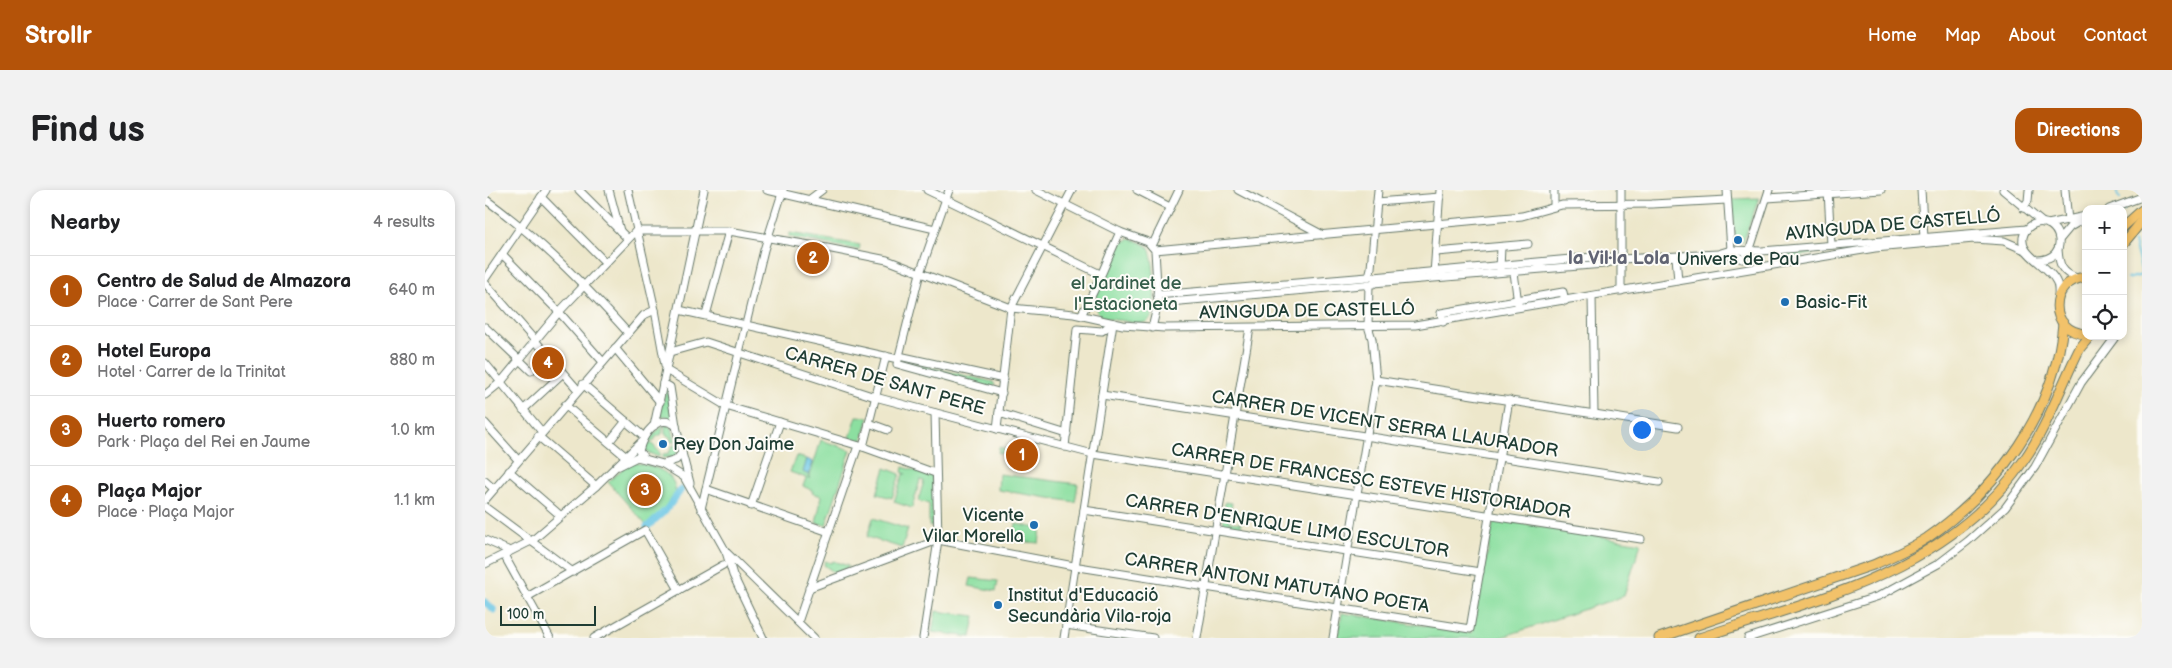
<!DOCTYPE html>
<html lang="en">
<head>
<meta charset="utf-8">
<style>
	:root { --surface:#fff; --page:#f2f2f2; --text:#202124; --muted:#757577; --line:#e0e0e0; --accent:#b45309 }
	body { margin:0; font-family:"Balsamiq Sans",sans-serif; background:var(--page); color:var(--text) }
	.controls { position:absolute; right:15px; top:15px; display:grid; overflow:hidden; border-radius:10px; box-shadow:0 2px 8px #0003 }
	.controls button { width:45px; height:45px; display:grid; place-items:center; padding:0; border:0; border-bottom:1px solid var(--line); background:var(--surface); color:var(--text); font:25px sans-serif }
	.scale { position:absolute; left:15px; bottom:12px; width:96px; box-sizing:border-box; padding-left:5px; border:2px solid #1f3d34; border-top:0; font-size:14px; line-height:18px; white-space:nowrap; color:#1f3d34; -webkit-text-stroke:4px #fdfcf7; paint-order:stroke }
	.you { position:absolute; left:1156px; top:239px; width:18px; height:18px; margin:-12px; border:4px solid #fff; border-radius:50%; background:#1a73e8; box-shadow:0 0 0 8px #1a73e833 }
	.badge { display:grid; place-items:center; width:32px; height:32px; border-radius:50%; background:var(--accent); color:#fff; font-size:16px; font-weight:700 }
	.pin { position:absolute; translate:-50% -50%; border:2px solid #fff; box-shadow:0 1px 5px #0006 }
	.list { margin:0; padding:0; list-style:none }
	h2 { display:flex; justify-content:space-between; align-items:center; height:65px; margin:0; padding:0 20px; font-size:21px }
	h2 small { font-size:16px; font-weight:400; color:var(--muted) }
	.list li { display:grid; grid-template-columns:32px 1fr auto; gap:15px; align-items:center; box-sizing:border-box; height:70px; padding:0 20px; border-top:1px solid var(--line) }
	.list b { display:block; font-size:19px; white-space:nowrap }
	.list p { margin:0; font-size:16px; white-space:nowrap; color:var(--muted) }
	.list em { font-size:16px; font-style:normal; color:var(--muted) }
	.icon { flex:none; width:28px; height:28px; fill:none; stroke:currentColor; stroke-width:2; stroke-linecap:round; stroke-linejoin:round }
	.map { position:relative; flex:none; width:1657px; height:448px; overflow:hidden; border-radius:15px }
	header { display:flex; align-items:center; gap:30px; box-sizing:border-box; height:70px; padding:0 25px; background:var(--accent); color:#fff }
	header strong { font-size:24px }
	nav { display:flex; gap:28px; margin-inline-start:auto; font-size:18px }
	.intro { display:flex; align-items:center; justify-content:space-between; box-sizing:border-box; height:120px; padding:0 30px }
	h1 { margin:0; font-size:35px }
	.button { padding:12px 22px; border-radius:15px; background:var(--accent); color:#fff; font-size:18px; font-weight:700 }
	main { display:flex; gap:30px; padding:0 30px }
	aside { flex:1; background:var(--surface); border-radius:15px; box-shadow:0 2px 8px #0003 }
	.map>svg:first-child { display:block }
</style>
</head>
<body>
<header>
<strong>Strollr</strong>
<nav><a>Home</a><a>Map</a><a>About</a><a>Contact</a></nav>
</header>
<div class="intro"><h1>Find us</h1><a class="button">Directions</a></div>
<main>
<aside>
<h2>Nearby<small>4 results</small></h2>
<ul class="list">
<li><span class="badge">1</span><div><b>Centro de Salud de Almazora</b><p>Place · Carrer de Sant Pere</p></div><em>640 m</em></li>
<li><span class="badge">2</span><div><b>Hotel Europa</b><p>Hotel · Carrer de la Trinitat</p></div><em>880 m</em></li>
<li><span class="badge">3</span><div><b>Huerto romero</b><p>Park · Plaça del Rei en Jaume</p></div><em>1.0 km</em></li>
<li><span class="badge">4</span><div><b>Plaça Major</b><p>Place · Plaça Major</p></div><em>1.1 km</em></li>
</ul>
</aside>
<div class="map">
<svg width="1657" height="448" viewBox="0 0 1657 448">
	<rect width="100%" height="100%" fill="#fdfcf7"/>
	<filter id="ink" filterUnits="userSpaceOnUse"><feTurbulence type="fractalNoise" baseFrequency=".02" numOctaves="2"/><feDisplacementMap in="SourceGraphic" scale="10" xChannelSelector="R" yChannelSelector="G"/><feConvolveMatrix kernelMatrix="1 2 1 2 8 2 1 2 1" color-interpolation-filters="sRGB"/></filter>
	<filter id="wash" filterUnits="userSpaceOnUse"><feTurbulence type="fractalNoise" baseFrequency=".0096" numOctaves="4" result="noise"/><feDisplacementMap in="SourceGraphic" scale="20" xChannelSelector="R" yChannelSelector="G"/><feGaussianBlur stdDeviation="1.12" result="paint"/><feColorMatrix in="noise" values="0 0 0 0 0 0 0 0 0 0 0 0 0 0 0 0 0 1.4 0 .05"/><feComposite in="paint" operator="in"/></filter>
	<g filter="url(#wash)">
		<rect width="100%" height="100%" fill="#ede7cb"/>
		<g fill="#8cdfa0" stroke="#568e6a">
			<polygon points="1274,8 1258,52 1250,53 1247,9"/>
			<polygon points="305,43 375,55 374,60 304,47"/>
			<path d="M645 49C651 51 658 52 663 57 670 64 672 119 666 128 660 136 649 133 641 131 633 130 621 130 615 125 600 113 626 68 632 54Z"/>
			<polygon points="1327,61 1328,64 1293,70 1290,68 1292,64"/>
			<polygon points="1275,65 1278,68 1277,72 1266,74 1262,72 1265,66"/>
			<polygon points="415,170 508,192 510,195 507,198 416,172"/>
			<polygon points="182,196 189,229 181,226 173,226"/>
			<polygon points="372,226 384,227 377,252 369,253 364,251"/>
			<polygon points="180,234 187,238 191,252 186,252 185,247 180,244"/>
			<polygon points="178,235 177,244 171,247 168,252 162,251"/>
			<polygon points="336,250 366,260 341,335 331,333 337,306 327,303 328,301 318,296 321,288 305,282 311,266 322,269 318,282 324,285 324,289"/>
			<polygon points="160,253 167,254 175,263 174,267 161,262"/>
			<polygon points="192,255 192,263 189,267 177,268 178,264 184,263 187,256"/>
			<polygon points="514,257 539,264 540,265 513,263"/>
			<path d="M145 272C165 276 190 278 191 304L185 309 180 319 162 336 123 292Z"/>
			<polygon points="418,277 447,286 448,336 444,336 444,314 433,311 439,291 435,290 427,318 409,312 418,284 421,284 417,282"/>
			<polygon points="400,278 415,284 407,308 392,304"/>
			<polygon points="514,284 593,294 590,312 513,300"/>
			<polygon points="740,312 747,313 744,332 756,333 756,339 738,336"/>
			<polygon points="388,328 423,339 417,358 382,347"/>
			<polygon points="1009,329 1156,353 1139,406 1014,448 853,448 857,423 987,443"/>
			<polygon points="531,334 556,339 554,353 529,351"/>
			<polygon points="340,371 346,373 348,371 363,376 363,378 350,383 339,375"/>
			<polygon points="486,388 513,391 511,401 484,396"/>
			<polygon points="451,421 490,426 486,447 447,442"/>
		</g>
		<polygon fill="#66c5e4" stroke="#42818c" points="322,269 328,272 324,285 318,282"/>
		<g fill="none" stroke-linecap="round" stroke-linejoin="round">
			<g stroke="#66c5e4" stroke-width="2">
				<polyline points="1631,0 1635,9"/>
				<polyline points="1638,20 1639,21"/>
				<polyline points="1649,52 1657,83"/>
				<polyline points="1642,89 1657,85"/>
			</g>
			<g stroke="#66c5e4" stroke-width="7">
				<polyline points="162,337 181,320 196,300"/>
				<polyline points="0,412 9,420"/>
			</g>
		</g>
	</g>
	<g filter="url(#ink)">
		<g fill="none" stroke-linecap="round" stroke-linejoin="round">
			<defs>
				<g id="minor">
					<polyline points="94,0 142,48"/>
					<polyline points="124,0 135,41"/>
					<polyline points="143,0 170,120 180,175"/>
					<polyline points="282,0 450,39"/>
					<polyline points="442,0 615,84"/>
					<polyline points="464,0 435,83 412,174 517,203"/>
					<polyline points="551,0 635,42"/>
					<polyline points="652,0 685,17"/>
					<polyline points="753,0 838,45"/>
					<polyline points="1069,0 1069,16"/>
					<polyline points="1242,0 1246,60"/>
					<polyline points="1436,0 1439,48"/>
					<polyline points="1518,0 1558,33"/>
					<polyline points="1580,0 1583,31"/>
					<polyline points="1343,1 1346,55"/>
					<polyline points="56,7 120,72"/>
					<polyline points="1282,8 1396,0"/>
					<path d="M0 9C54 48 99 94 143 143"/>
					<polyline points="325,9 337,0"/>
					<polyline points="892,12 955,7"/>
					<polyline points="1538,18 1543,11 1544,0"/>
					<polyline points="1624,19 1657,7"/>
					<polyline points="1563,34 1601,26"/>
					<polyline points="151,41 244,41 342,58 402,70 526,118 589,124 638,135 679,138 930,135 1390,58 1489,49 1519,51 1540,60"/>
					<polyline points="1575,49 1585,37 1599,29"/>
					<polyline points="667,56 694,0"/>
					<polyline points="670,60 1037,26 1077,15 1167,14 1242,10"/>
					<path d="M1573 60C1574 75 1577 83 1592 88"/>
					<polyline points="951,62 1043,54"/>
					<polyline points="1236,63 1246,60 1277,61 1542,39"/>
					<polyline points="17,64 74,122 118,172"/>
					<polyline points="1261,64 1264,62 1284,0"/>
					<polyline points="1191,67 1193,91"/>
					<path d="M1552 70C1588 70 1575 24 1549 34 1544 36 1541 39 1539 44 1531 64 1563 74 1571 91 1574 96 1573 102 1573 106"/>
					<polyline points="1015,79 1016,57"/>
					<polyline points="1029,82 1033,114"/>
					<polyline points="949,84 955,0"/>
					<polyline points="884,86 886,78 893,0"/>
					<polyline points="889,87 1119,66 1136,69 1233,64 1249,65 1257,69"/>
					<polyline points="0,89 61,0"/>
					<polyline points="0,93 93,200"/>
					<polyline points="888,93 1119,74 1133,70"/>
					<polyline points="1136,101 1136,0"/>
					<polyline points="672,105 883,87"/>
					<polyline points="1107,106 1109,223"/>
					<polyline points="673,113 888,94"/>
					<polyline points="194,120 413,169"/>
					<polyline points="221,125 244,41"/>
					<path d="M596 125C612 99 622 69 635 42L663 52 670 60 673 113 667 138"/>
					<polyline points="958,132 956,123 1078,102 1080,111"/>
					<polyline points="0,137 46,181"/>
					<polyline points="130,158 175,212"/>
					<polyline points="185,162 221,152 390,207 608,264 1156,349"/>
					<polyline points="414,166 519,189"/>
					<polyline points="0,173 57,242"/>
					<polyline points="181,180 241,216 378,257 450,283"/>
					<polyline points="891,190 1193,237"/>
					<polyline points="178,193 185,197 191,236"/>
					<polyline points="98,194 159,247"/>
					<polyline points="0,205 16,192 74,122 151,41"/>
					<polyline points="617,205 1174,292"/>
					<polyline points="80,215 140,266"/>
					<polyline points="38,220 77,184"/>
					<polyline points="514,223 582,244"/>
					<polyline points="0,233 33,270"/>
					<polyline points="384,233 403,240"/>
					<polyline points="169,236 219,0"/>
					<polyline points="512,239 526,118 587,0"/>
					<polyline points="53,246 111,296"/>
					<polyline points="124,252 141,231"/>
					<polyline points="378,257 401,166"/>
					<polyline points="580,257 592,139 617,141 628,133"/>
					<polyline points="197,263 205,293"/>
					<path d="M178 274 191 270 197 263 191 236C173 222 158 244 154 261L160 269 178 274 199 287 241 362 329 448"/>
					<polyline points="134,276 152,267 160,269"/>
					<polyline points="24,281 76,326"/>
					<polyline points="0,291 9,299"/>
					<polyline points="221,299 344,342"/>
					<polyline points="0,310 159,125 170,120"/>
					<polyline points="266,316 295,232"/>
					<polyline points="0,317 88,382"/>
					<polyline points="216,319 279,60 298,0"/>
					<polyline points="599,320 995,382"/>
					<polyline points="0,350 25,361"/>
					<polyline points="241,362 248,385 278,448"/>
					<polyline points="19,365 65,448"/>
					<polyline points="0,374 48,350 111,296 156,252"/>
					<polyline points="324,398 453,350 594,377 985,439 1024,210"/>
					<polyline points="42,407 160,340 194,400"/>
					<polyline points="313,432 373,256"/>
					<polyline points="581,435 668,448"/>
					<polyline points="109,448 238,375"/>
					<polyline points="438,448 453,350 450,223"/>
					<polyline points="579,448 628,133"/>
					<polyline points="712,448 765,138"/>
					<polyline points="848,448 891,190 887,149 883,136 884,94"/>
					<polyline points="1263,448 1394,406 1453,374 1483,351 1520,318 1550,277 1596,193 1631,146"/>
				</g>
				<g id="major">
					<polyline points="1638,37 1657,20"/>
					<polyline points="1638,54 1657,31"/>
					<path d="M1601 87C1562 91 1563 142 1601 144"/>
					<path d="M1174 448 1388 375C1406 367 1425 359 1442 348 1512 300 1571 220 1578 133"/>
					<path d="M1214 448C1334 408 1463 382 1539 270 1563 236 1576 195 1595 158L1605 146"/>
				</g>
			</defs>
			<use href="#minor" stroke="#677869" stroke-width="9"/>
			<use href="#major" stroke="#677869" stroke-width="11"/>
			<use href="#minor" stroke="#fff" stroke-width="7"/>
			<use href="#major" stroke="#f2c26a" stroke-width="9"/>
		</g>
	</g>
	<g fill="#1f6fb2" stroke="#fdfcf7" stroke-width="2">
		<circle cx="1253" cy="50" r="5"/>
		<circle cx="1300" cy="112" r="5"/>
		<circle cx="178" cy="254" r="5"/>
		<circle cx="549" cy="335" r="5"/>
		<circle cx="513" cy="415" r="5"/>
	</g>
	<g text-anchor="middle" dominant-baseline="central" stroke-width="4" stroke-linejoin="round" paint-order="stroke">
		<g font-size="18" fill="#1f3d34" stroke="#fdfcf7">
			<text transform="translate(1408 35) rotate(-5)">AVINGUDA DE CASTELLÓ</text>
			<text transform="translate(822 121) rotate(-1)">AVINGUDA DE CASTELLÓ</text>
			<text transform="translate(400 191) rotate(16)">CARRER DE SANT PERE</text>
			<text transform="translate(900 234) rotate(9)">CARRER DE VICENT SERRA LLAURADOR</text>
			<text transform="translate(886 291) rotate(9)">CARRER DE FRANCESC ESTEVE HISTORIADOR</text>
			<text transform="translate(802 336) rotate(9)">CARRER D'ENRIQUE LIMO ESCULTOR</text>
			<text transform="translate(792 393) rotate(9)">CARRER ANTONI MATUTANO POETA</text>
		</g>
		<g font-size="18" fill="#1f3d34" stroke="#fdfcf7" text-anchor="start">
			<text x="1253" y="69" text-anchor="middle">Univers de Pau</text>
			<text x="1310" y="112">Basic-Fit</text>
			<text x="188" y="254">Rey Don Jaime</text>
			<text x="539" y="325" text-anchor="end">Vicente<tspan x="539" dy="21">Vilar Morella</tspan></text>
			<text x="523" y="405">Institut d'Educació<tspan x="523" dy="21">Secundària Vila-roja</tspan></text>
		</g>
		<g font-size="18" fill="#355d4a" stroke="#fdfcf7">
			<text x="641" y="93">el Jardinet de<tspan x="641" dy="21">l'Estacioneta</tspan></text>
		</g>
		<g font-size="19" font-weight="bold" fill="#616473" stroke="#fdfcf7">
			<text x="1134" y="68">la Vil·la Lola</text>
		</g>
	</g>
</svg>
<div class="controls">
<button>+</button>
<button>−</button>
<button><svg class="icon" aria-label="locate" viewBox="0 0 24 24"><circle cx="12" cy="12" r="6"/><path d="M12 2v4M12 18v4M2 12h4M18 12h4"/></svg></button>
</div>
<div class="scale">100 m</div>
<div class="you"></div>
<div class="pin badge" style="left:537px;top:265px">1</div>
<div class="pin badge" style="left:328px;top:68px">2</div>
<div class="pin badge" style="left:160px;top:300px">3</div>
<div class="pin badge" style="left:63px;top:173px">4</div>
</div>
</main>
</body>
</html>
